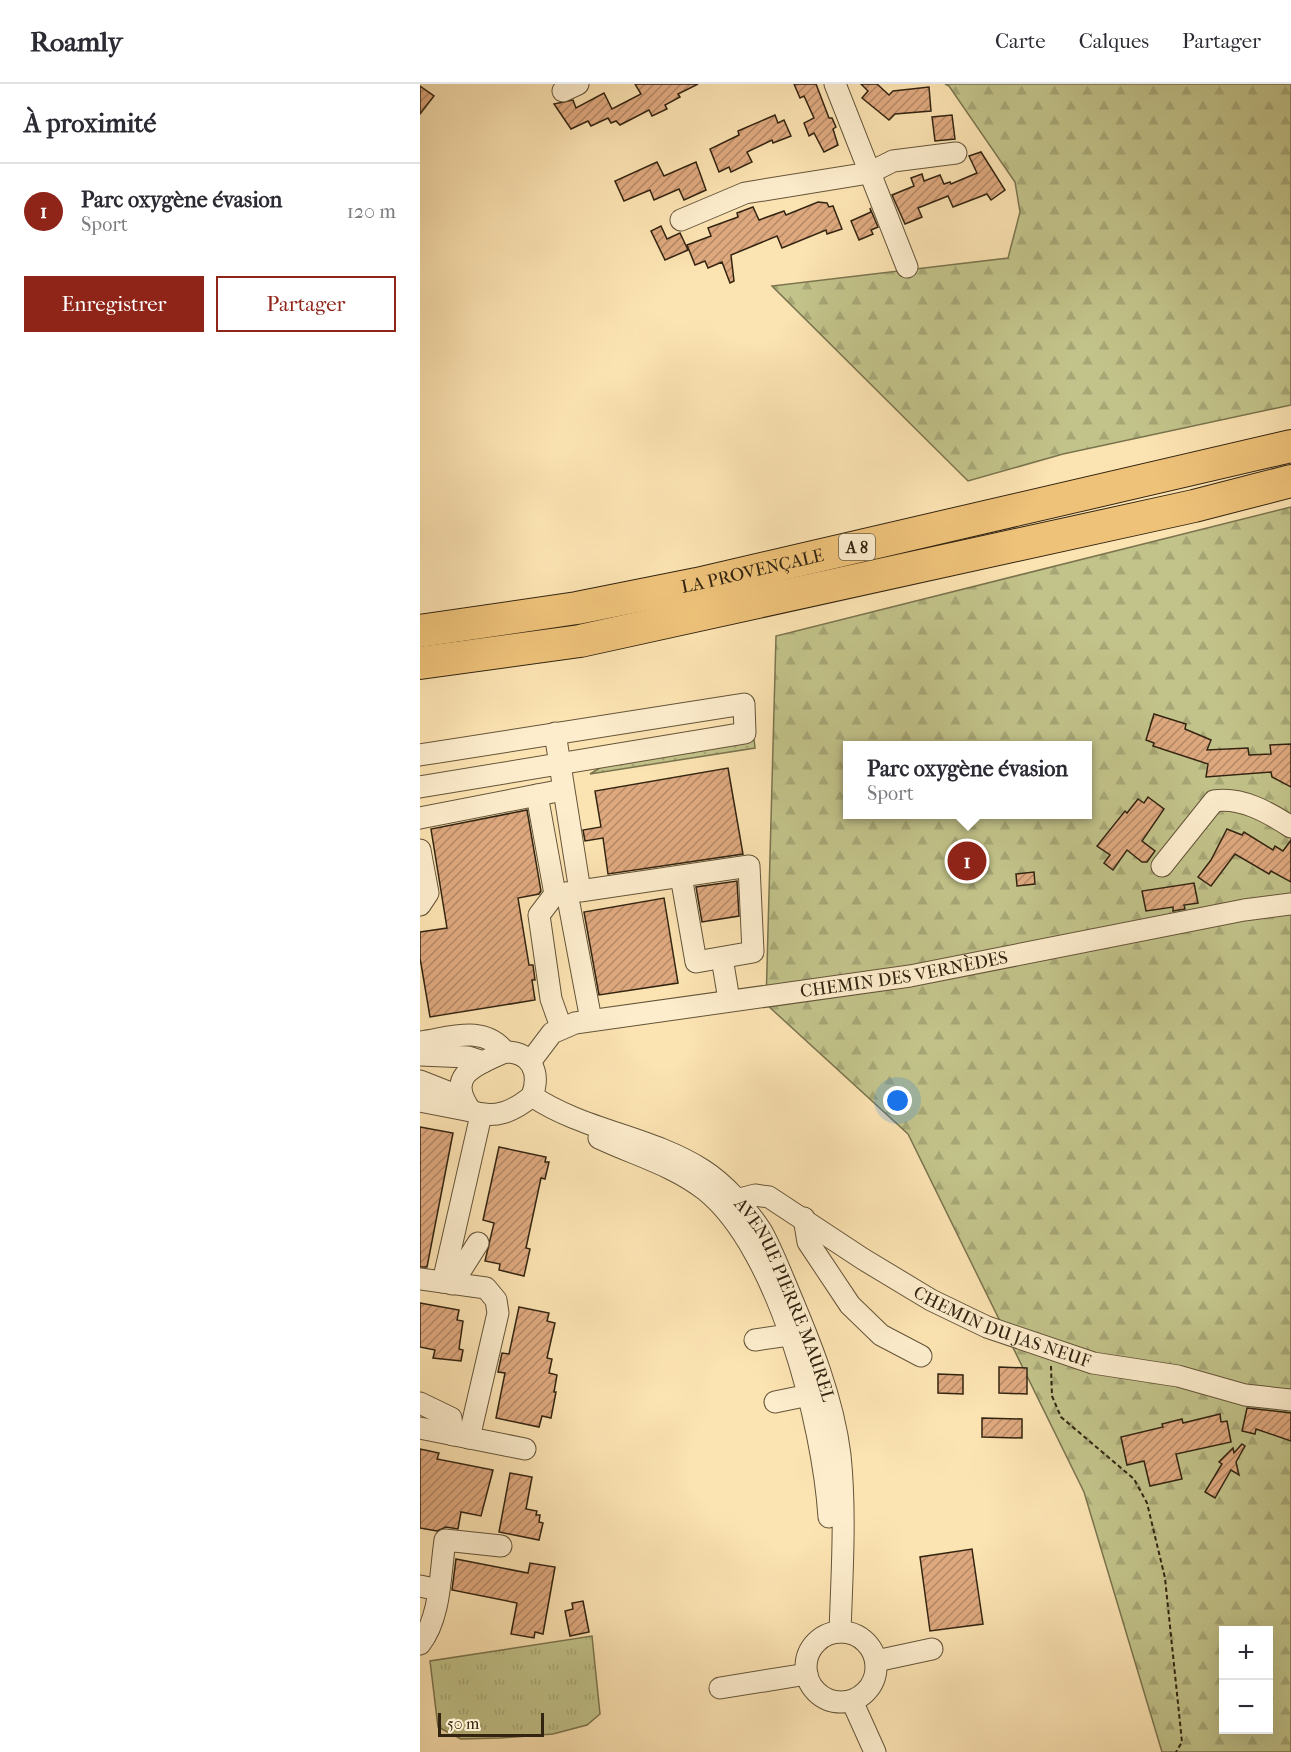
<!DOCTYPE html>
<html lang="fr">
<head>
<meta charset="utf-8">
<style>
	:root { --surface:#fff; --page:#f2f2f3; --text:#2b2b33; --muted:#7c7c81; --line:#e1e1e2; --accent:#8f2418 }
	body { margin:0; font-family:"IM FELL French Canon",serif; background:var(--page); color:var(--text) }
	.controls { position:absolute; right:18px; bottom:18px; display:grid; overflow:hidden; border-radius:0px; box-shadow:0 6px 24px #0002 }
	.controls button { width:54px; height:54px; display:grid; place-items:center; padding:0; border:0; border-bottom:2px solid var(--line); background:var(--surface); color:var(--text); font:30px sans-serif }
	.scale { position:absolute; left:18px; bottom:15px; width:106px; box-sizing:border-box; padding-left:6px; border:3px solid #322411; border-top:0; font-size:16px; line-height:21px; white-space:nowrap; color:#322411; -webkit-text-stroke:4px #fdedcd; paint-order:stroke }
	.you { position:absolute; left:478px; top:1017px; width:21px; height:21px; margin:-15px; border:4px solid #fff; border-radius:50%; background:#1a73e8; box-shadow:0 0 0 9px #1a73e833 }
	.badge { display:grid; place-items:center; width:39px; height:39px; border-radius:50%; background:var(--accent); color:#fff; font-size:20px; font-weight:700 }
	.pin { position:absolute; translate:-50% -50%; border:3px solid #fff; box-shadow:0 2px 6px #0006 }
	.popup { position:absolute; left:423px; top:657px; width:249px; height:78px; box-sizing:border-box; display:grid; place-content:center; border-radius:0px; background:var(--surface); filter:drop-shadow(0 2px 4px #0005); font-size:20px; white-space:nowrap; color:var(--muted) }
	.popup b { font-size:22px; color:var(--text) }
	.popup::after { content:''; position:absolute; left:50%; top:100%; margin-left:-12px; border:12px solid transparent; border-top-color:var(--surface) }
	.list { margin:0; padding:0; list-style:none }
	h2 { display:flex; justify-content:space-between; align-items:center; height:78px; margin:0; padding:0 24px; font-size:26px }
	h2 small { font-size:20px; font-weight:400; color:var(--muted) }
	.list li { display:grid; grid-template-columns:39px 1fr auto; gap:18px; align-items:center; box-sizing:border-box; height:96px; padding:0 24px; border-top:2px solid var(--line) }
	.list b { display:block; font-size:22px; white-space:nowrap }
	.list p { margin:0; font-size:20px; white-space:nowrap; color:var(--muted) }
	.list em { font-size:20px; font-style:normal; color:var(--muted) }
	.actions { display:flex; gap:12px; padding:18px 24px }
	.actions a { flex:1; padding:14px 0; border:2px solid var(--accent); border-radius:0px; text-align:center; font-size:21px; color:var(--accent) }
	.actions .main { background:var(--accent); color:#fff }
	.map { position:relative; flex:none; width:871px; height:1668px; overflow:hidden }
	header { display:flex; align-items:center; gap:36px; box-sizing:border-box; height:84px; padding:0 30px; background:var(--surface); border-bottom:2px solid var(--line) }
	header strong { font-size:28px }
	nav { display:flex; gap:33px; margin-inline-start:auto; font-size:21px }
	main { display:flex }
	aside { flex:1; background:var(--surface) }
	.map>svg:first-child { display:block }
</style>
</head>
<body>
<header>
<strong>Roamly</strong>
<nav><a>Carte</a><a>Calques</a><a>Partager</a></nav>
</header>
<main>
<aside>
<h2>À proximité<small></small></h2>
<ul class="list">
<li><span class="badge">1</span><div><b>Parc oxygène évasion</b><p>Sport</p></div><em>120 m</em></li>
</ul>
<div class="actions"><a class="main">Enregistrer</a><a>Partager</a></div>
</aside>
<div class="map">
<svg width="871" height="1668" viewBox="0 0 871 1668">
	<defs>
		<pattern id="grass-tufts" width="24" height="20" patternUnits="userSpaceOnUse" patternTransform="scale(1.5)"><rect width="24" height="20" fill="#c2c38a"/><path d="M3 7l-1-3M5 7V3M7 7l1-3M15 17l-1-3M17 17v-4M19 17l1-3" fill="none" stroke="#a7a776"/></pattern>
		<pattern id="forest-firs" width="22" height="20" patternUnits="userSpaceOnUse" patternTransform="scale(1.5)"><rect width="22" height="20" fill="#c2c38a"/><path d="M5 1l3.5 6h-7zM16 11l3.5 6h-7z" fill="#a7a776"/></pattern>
		<pattern id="park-dots" width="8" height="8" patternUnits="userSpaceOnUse" patternTransform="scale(1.5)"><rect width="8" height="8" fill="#c2c38a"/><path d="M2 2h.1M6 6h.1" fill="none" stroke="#a7a776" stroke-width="1.8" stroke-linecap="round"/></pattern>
		<pattern id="building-hatch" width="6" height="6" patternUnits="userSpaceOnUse" patternTransform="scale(1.5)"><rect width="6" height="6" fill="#dfa97f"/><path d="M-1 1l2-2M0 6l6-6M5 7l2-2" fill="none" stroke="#b58967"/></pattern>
	</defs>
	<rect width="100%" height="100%" fill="#fce3b2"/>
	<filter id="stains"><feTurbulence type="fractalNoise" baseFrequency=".00333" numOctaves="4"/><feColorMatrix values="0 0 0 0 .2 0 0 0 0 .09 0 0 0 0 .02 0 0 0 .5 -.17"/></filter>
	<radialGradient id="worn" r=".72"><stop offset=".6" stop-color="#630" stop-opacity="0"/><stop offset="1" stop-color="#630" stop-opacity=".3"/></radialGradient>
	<polygon fill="url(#grass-tufts)" stroke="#7a744e" stroke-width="1.5" points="172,1552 180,1630 167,1641 133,1650 80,1654 41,1655 18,1643 10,1577"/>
	<g fill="url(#forest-firs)" stroke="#7a744e" stroke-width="1.5" fill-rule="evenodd">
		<polygon points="525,0 871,0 871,321 643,370 548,397 352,202 588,174 600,128 595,98 529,2"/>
		<path d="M871 423V1668H742L664 1408 488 1050 346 920 356 552ZM427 662H667V730H427ZM804 1546H848V1646H804Z"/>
	</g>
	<polygon fill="url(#park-dots)" stroke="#7a744e" stroke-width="1.5" points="334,655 335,664 170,690 183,682"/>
	<g fill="url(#building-hatch)" stroke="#322411" stroke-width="1.5">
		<polygon points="215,0 278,0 258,10 260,13 245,21 247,25 232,32 229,26 200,41 196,37 191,39 188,34 171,42 168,37 151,45 134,20 153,16 156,24 184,9 192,25 221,10"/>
		<polygon points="374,0 396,0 409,34 412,34 416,43 413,45 418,61 404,68 394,49 389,52 384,39 394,34 384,12 380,14"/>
		<polygon points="441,0 457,0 469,11 473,7 509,3 511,27 475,30 469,36 442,14 448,7"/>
		<polygon points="0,2 14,12 0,30"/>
		<polygon points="355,31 358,39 364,36 371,52 353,59 352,56 327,68 332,78 311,88 309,83 299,88 290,65 319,51 318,47"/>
		<polygon points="532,31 535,55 515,57 512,33"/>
		<polygon points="561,68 585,106 571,116 567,110 533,123 528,112 498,124 502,133 485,140 472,111 494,102 491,94 502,90 504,97 520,91 524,100 530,98 531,100 557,89 549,72"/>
		<polygon points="237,78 244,92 276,78 286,106 264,116 259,105 234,116 230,106 204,117 195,97"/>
		<polygon points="398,118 407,119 409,123 413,122 422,145 407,150 406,146 362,164 357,152 311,171 314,197 310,199 302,178 288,184 285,177 275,181 267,161 291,152 288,144 318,133 317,129 333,123 339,136 364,127 366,131"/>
		<polygon points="450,124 458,143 451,146 453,150 439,156 431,137 451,128"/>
		<polygon points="241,142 247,155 260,149 268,166 245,176 231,147"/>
		<polygon points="734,630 766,640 765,645 791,656 787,666 828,664 829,671 851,670 850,661 871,660 871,703 852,693 851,688 786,693 788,680 733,662 734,659 726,656"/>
		<polygon points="308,684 323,770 188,790 183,754 165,757 163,746 181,743 175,707"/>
		<polygon points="728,713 744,725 722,757 735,767 727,778 722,778 707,766 693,786 684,779 690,771 677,762 705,727 707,729 718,715 724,719"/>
		<polygon points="107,726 121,807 119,810 98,814 109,881 113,881 115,896 112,896 115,916 10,933 0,874 0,848 27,844 11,745"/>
		<polygon points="807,745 822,751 824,748 853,766 855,762 863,767 871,756 871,798 851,787 849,790 815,770 791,802 778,793 791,776"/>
		<polygon points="614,788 615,800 597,802 596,790"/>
		<polygon points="317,797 319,832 282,838 276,803"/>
		<polygon points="774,799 778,819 764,821 765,825 753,827 753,823 726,827 722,807"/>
		<polygon points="244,814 258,899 179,911 164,828"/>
		<polygon points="0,1043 33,1049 7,1183 0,1183"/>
		<polygon points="79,1063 126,1073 125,1078 129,1078 125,1095 121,1094 106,1164 110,1165 104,1192 79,1186 80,1180 65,1177 74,1139 63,1136"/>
		<polygon points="0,1219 39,1226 37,1236 43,1237 39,1265 43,1266 41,1277 13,1274 15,1266 0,1263"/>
		<polygon points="99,1223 129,1229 127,1237 135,1239 127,1274 132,1275 129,1289 137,1291 134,1308 136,1308 131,1334 122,1332 119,1343 76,1334 85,1289 78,1288 82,1269 89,1270"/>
		<polygon points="579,1283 607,1284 607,1310 579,1309"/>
		<polygon points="518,1290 543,1291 543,1310 518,1309"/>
		<polygon points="827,1324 871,1329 871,1357 836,1345 835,1350 822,1347"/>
		<polygon points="800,1330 801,1338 807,1337 811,1358 756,1370 762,1395 730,1402 724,1377 707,1381 701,1353 743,1343 742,1340 762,1335 763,1339"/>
		<polygon points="562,1334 602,1335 602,1354 562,1353"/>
		<polygon points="822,1360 825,1362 816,1378 819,1391 811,1386 795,1414 785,1408 802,1380 799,1378 813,1364 814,1369"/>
		<polygon points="0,1365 19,1369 17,1375 73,1386 61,1432 41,1428 38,1445 26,1443 17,1447 0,1444"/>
		<polygon points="90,1389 112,1393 106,1425 117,1427 116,1431 120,1431 119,1438 123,1439 119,1456 79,1448"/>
		<polygon points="552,1465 563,1540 510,1547 500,1473"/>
		<polygon points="36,1475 108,1489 110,1479 135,1483 123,1550 115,1548 114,1554 91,1550 97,1519 32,1506"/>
		<polygon points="163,1517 169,1548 150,1552 145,1527 153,1525 152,1519"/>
	</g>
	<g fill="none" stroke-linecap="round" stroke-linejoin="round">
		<defs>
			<g id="minor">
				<polyline points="415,0 487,183"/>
				<polyline points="143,7 158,0"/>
				<polyline points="261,136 325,109 449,89 473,77 536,69"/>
				<polyline points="135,649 160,807 329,782 333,868 276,878 261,792"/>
				<polyline points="0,671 324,620 325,649 0,703"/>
				<polyline points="117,711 135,810 147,809"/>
				<polyline points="0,734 143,706"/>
				<polyline points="0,766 8,809 0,821"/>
				<path d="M742 782 794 717C822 713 848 728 871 743"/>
				<polyline points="147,809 171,936"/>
				<polyline points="135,810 119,831 131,915 141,943"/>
				<polyline points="302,874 309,916"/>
				<path d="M0 958C30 954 64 940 85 968"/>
				<path d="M85 968C111 968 121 988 112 1012 94 1027 75 1036 51 1027 24 991 56 981 85 968Z"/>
				<polyline points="0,971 48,973 63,978"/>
				<path id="s1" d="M110 978 132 949 155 939 490 892 824 826 871 820"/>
				<polyline points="0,997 43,1014"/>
				<path id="s2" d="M112 1012C164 1047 230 1052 283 1086 305 1100 328 1126 342 1148 352 1166 360 1187 368 1206 390 1258 413 1314 420 1371 426 1429 422 1489 420 1548"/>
				<polyline points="0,1017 51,1027"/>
				<path d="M179 1054C215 1071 253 1081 285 1106 359 1165 403 1341 409 1433"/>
				<path id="s3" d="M316 1116 335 1111 349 1113 443 1175 511 1216 567 1243 673 1279 758 1292 825 1311 871 1316"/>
				<polyline points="384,1134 388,1158 430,1221 461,1251 501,1272"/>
				<polyline points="0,1195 66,1204 76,1216 78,1229 49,1354"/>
				<polyline points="23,1198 61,1031"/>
				<polyline points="32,1200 58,1159"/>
				<polyline points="335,1256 369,1251"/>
				<polyline points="355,1318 389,1311"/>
				<polyline points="0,1319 31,1334 33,1351"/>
				<polyline points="0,1344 105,1365"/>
				<polyline points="0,1502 18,1506"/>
				<circle cx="421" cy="1583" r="35"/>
				<path d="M0 1560C21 1533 20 1490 25 1456L81 1462"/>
				<polyline points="456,1577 512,1565"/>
				<polyline points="300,1604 387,1590"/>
				<polyline points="432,1617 455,1668"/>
			</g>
			<g id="highway">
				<path id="s4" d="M0 547 157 524 277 500 871 362"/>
				<polyline points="0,579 160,557 774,422 871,397"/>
			</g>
		</defs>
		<use href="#minor" stroke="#645439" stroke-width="23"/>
		<use href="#highway" stroke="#322411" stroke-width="34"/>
		<polyline stroke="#322411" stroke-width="2" stroke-dasharray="4.5 3" stroke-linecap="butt" points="631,1282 632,1312 641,1333 714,1395 727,1419 745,1494 762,1658 756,1668"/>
		<use href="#minor" stroke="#fdedcd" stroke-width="21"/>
		<use href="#highway" stroke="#eec279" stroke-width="32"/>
	</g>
	<g text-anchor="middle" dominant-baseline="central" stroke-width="4.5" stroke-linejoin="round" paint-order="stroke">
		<rect fill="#fdedcd" stroke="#6f6049" stroke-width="1.5" x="419" y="450" width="36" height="26" rx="4.5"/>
		<g font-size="16" font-weight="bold" fill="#322411">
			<text x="437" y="463">A 8</text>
		</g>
		<g font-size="18" fill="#322411" stroke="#fdedcd">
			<text stroke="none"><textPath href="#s4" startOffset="338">LA PROVENÇALE</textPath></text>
			<text stroke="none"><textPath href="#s1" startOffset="394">CHEMIN DES VERNÈDES</textPath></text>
			<text stroke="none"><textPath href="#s2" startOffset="344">AVENUE PIERRE MAUREL</textPath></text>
			<text stroke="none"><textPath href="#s3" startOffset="302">CHEMIN DU JAS NEUF</textPath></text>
		</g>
	</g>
	<rect width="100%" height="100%" filter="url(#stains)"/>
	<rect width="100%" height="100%" fill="url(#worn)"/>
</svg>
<div class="controls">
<button>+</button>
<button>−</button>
</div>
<div class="scale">50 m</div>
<div class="you"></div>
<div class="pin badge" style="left:547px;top:777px">1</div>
<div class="popup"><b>Parc oxygène évasion</b>Sport</div>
</div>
</main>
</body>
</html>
